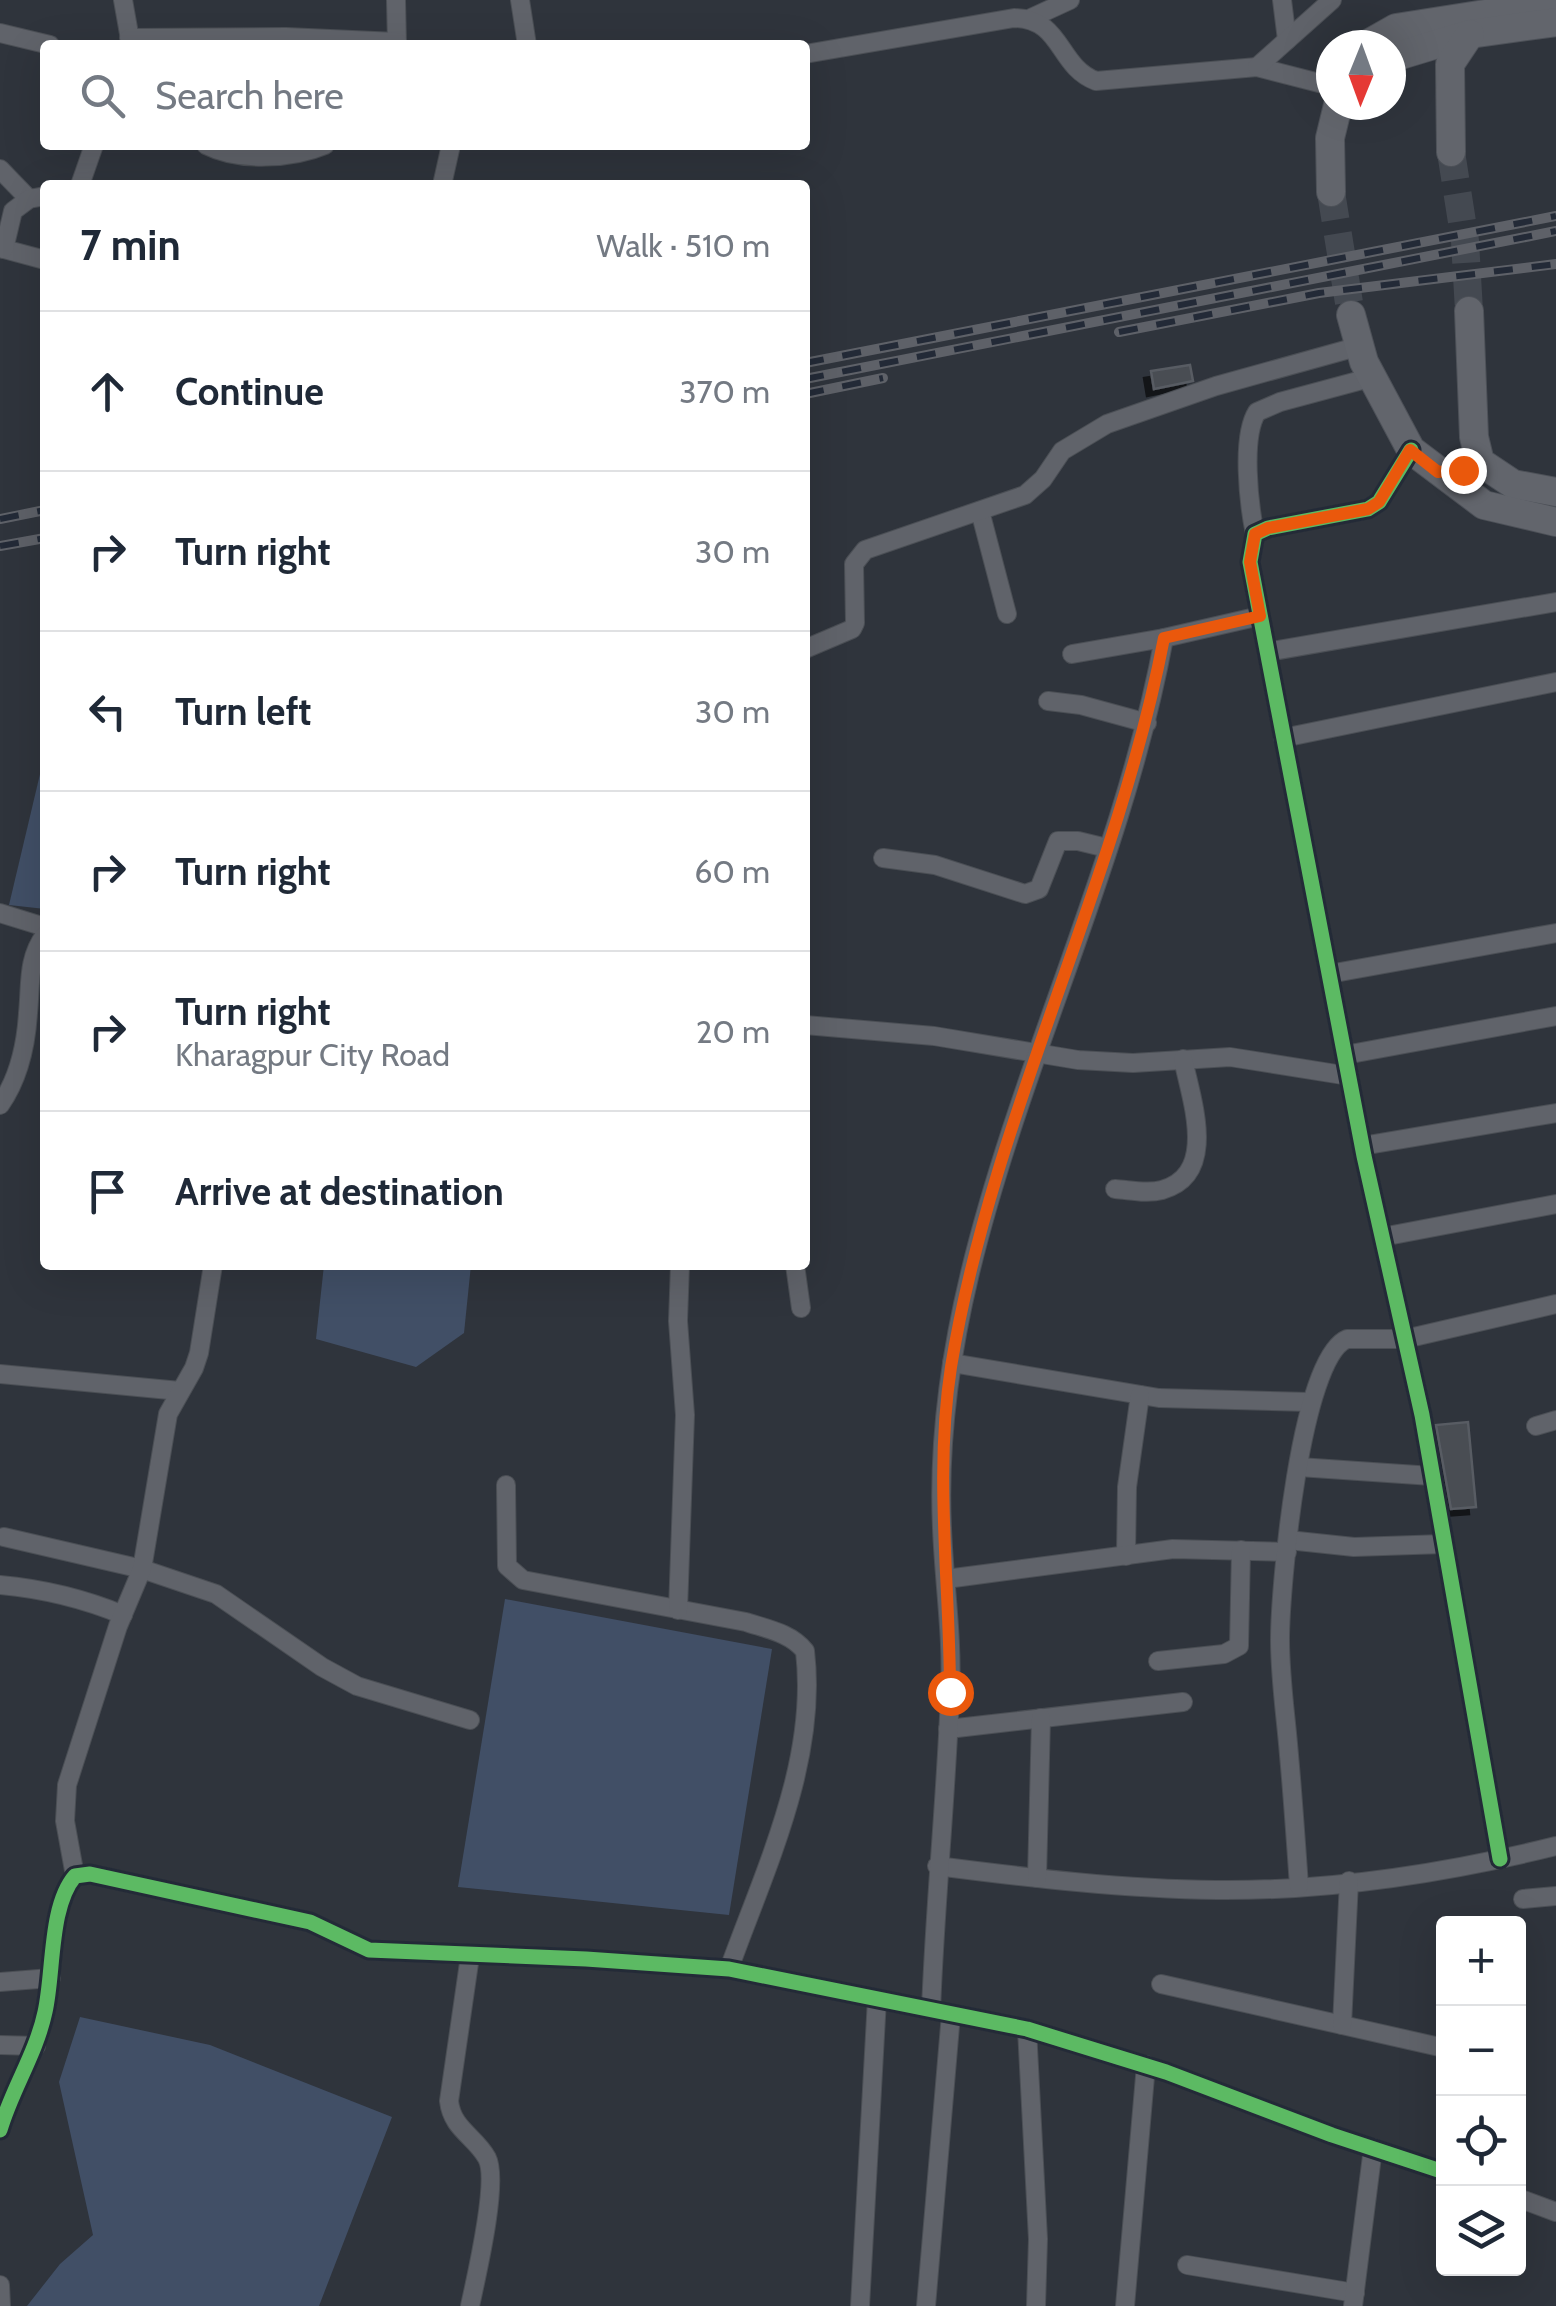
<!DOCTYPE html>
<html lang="en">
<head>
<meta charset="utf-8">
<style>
	:root { --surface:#fff; --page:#f6f6f7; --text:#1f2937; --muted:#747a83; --line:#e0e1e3 }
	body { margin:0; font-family:Cabin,sans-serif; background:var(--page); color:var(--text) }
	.controls { position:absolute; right:30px; bottom:30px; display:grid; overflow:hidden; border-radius:10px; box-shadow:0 10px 40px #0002 }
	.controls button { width:90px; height:90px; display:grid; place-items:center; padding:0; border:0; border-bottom:2px solid var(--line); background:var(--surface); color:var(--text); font:50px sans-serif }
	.compass { position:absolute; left:1316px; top:30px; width:90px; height:90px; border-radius:50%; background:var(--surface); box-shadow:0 10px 40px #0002; rotate:181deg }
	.stop { position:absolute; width:30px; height:30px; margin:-22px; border:8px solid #ea580c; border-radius:50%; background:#fff }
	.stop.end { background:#ea580c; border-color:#fff; box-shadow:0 2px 10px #0008 }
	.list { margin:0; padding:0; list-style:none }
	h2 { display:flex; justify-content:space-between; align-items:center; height:130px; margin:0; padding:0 40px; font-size:42px }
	h2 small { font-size:32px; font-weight:400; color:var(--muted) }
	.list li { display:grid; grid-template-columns:65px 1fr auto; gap:30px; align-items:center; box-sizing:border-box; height:160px; padding:0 40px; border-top:2px solid var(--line) }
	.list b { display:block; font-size:38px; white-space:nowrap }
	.list p { margin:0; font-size:32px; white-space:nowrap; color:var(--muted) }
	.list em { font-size:32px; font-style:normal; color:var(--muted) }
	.icon { flex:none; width:55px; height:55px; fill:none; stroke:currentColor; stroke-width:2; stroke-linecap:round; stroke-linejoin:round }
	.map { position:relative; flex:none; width:1556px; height:2306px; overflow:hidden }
	.search { position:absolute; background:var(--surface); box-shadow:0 10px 40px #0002; left:40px; top:40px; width:770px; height:110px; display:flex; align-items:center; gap:25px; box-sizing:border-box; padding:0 35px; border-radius:10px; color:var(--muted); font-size:38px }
	.panel { position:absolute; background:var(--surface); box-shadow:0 10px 40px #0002; left:40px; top:180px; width:770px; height:1090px; border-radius:10px }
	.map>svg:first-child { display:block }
</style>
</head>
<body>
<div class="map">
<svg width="1556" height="2306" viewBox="0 0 1556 2306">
	<defs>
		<filter id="shadow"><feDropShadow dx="-7" dy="7" stdDeviation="0" flood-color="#0009"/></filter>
	</defs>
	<rect width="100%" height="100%" fill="#2f343c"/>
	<g fill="#414f66">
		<polygon points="45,753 45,909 9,905"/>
		<polygon points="324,1265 471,1265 464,1333 416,1367 316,1339"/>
		<polygon points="505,1599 772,1649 729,1915 458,1887"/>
		<polygon points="80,2017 210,2045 392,2117 319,2306 27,2306 60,2264 93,2235 59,2082"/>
	</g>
	<g fill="#484d53" stroke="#585c63" stroke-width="2.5" filter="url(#shadow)">
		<polygon points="1190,365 1193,381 1154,389 1151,371"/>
		<polygon points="1468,1422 1476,1507 1451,1509 1436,1425"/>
	</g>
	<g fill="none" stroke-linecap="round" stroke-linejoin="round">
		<g stroke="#444951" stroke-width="28" stroke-dasharray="28 14" stroke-linecap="butt">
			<polyline points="1451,152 1465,241 1469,311"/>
			<polyline points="1331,192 1351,315"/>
		</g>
		<defs>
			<g id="street">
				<polyline points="123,0 131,45"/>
				<polyline points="396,0 397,45"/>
				<polyline points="520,0 527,45"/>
				<polyline points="1282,0 1287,40"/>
				<polyline points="1031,18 1070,0"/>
				<polyline points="0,33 50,45"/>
				<polyline points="129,38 286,37 397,42"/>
				<path d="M805 54 1014 18C1063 19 1057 66 1096 81L1257 67 1331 86"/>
				<polyline points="1257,67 1332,0"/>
				<path d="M206 145C239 162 292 159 325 145"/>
				<polyline points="0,169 29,199"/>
				<polyline points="80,185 94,145"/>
				<polyline points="442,185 451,145"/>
				<polyline points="0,248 45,260"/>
				<polyline points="4,249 13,211 29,199 45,196"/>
				<polyline points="1411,450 1379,502 1368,509 1268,528 1255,534 1250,562 1364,1156 1422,1415 1500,1859"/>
				<polyline points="980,511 1007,614"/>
				<path d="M1255 534C1249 505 1241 437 1257 412L1280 402 1373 377"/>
				<polyline points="805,649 852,629 855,623 854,564 865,550 1025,495 1043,479 1062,451 1107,424 1216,386 1360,346"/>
				<polyline points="1267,652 1556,602"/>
				<polyline points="1072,654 1164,638 1260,616"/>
				<polyline points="1048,701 1081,705 1147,723"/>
				<polyline points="1283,738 1556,682"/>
				<polyline points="883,858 935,865 1025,894 1039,889 1058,841 1078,841 1107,848"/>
				<polyline points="0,913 45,927"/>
				<polyline points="1329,974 1556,933"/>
				<polyline points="805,1025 934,1036 1078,1060 1133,1063 1230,1057 1349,1076"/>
				<polyline points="1345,1055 1556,1016"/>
				<path d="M0 1105C19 1078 26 1046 28 1013 31 985 27 959 45 935"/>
				<polyline points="1362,1146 1556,1113"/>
				<path d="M1115 1189C1130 1190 1147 1194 1162 1190 1219 1174 1191 1099 1183 1059"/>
				<polyline points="1382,1237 1556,1204"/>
				<polyline points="795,1265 801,1308"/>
				<polyline points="952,1363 1159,1398 1310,1402"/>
				<polyline points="0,1374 180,1391"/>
				<polyline points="1536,1426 1556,1420"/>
				<polyline points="1299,1467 1432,1476"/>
				<path d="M506 1485 507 1566 523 1580 746 1622C767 1629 791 1633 805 1651 818 1761 765 1869 729 1969"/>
				<polyline points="4,1537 142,1569 216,1594 322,1667 357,1686 470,1720"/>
				<polyline points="1288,1540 1354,1547 1444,1544"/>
				<polyline points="1126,1556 1127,1487 1140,1395"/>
				<polyline points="946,1579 1173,1549 1287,1552"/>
				<path d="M0 1585C44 1589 82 1598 123 1615"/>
				<polyline points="678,1610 685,1415 678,1321 680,1265"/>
				<polyline points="1158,1661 1224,1654 1239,1646 1241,1550"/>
				<polyline points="948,1729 1183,1702"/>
				<path d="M937 1866C1030 1878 1124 1889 1217 1890 1330 1891 1447 1873 1556 1846"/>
				<polyline points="75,1876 65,1821 67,1785 118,1626 142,1569 168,1414 194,1368 199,1353 213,1265"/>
				<polyline points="1037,1878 1041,1718"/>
				<path d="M1299 1886C1296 1843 1293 1799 1289 1755 1286 1717 1280 1679 1280 1640 1280 1589 1300 1358 1347 1339H1405L1556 1304"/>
				<polyline points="1523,1899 1556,1896"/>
				<path d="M470 1956 449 2101C452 2129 475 2136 487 2158 499 2181 476 2278 470 2306"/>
				<polyline points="0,1982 51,1978"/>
				<polyline points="1161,1984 1444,2048"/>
				<path d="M931 2010C935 1904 946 1799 950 1694 953 1638 944 1583 942 1528 938 1442 950 1356 970 1273 1022 1058 1124 856 1164 638"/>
				<polyline points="1342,2025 1349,1881"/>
				<polyline points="1027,2029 1038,2239 1036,2306"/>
				<polyline points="0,2045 36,2046"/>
				<path d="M0 2130C12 2089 36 2054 45 2012 54 1973 49 1906 75 1876L90 1874 310 1922 369 1950 586 1959 729 1969 1027 2029 1166 2072 1332 2135 1444 2172"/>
				<polyline points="1518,2198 1556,2212"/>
				<polyline points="1187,2265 1355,2293"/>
				<polyline points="0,2285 1,2306"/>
				<polyline points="860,2306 877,1999"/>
				<polyline points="926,2306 951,2014"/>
				<polyline points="1125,2306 1146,2065"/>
				<polyline points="1353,2306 1373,2148"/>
			</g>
			<g id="primary">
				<polyline points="1366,45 1396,28 1556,3"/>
				<polyline points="1391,58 1470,34 1556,22"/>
				<polyline points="1451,152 1450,64 1470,34"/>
				<polyline points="1331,192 1330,138 1338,105"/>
				<polyline points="1469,311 1474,437 1480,462 1513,484 1556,492"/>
				<polyline points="1351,315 1364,362 1411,450 1484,505 1556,522"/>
			</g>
		</defs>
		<use href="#street" stroke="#4b4f55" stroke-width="20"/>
		<use href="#primary" stroke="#4d5158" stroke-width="30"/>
		<use href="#street" stroke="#60636a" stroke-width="18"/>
		<use href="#primary" stroke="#62656c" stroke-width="28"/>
		<defs>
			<g id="rail">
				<polyline points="1119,332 1319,293 1556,264"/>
				<polyline points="805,363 1556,216"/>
				<polyline points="805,379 1556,231"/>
				<polyline points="805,394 883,378"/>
				<polyline points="0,519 45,510"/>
				<polyline points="0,546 45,538"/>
			</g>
		</defs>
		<use href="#rail" stroke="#5e6168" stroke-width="10"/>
		<use href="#rail" stroke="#232a37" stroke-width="6" stroke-dasharray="19" stroke-linecap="butt"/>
		<defs>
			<g id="cycleway">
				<polyline points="1411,450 1379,502 1368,509 1268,528 1255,534 1250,562 1364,1156 1422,1415 1500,1859"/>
				<path d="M0 2130C12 2089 36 2054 45 2012 54 1973 49 1906 75 1876L90 1874 310 1922 369 1950 586 1959 729 1969 1027 2029 1166 2072 1332 2135 1444 2172"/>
			</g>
		</defs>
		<use href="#cycleway" stroke="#232a37" stroke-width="21"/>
		<use href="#cycleway" stroke="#5cba63" stroke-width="15"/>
	</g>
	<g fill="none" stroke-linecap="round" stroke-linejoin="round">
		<path stroke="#ea580c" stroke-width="12" d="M950 1692C950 1583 934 1476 951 1367 992 1116 1116 887 1164 638L1260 616 1250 562 1255 534 1268 528 1368 509 1379 502 1410 450 1438 472 1463 470"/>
	</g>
</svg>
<div class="controls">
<button>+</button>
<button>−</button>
<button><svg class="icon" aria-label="locate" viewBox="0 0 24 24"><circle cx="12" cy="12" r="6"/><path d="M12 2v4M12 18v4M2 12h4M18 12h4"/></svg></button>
<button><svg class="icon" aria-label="layers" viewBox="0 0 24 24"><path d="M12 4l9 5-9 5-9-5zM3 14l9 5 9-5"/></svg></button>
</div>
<svg class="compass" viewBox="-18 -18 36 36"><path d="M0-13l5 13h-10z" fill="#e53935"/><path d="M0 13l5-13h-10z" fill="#747a83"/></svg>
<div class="stop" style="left:950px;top:1692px"></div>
<div class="stop end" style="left:1463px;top:470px"></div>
<div class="search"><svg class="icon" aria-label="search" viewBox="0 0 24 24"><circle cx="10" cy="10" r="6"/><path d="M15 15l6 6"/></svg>Search here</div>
<section class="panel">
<h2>7 min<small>Walk · 510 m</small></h2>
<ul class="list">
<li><svg class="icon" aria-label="ahead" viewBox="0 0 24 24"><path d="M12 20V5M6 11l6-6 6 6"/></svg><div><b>Continue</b></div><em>370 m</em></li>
<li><svg class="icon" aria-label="right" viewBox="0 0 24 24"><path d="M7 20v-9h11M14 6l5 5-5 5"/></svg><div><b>Turn right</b></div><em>30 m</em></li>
<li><svg class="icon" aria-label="left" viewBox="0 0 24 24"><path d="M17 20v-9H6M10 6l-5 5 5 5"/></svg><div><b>Turn left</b></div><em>30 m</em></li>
<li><svg class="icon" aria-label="right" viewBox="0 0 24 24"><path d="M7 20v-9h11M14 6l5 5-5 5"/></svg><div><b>Turn right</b></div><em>60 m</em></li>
<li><svg class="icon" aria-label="right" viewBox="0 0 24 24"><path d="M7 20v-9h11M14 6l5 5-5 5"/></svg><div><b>Turn right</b><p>Kharagpur City Road</p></div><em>20 m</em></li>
<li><svg class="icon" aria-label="arrive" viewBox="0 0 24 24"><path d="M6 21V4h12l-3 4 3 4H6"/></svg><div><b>Arrive at destination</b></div></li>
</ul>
</section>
</div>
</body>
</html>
